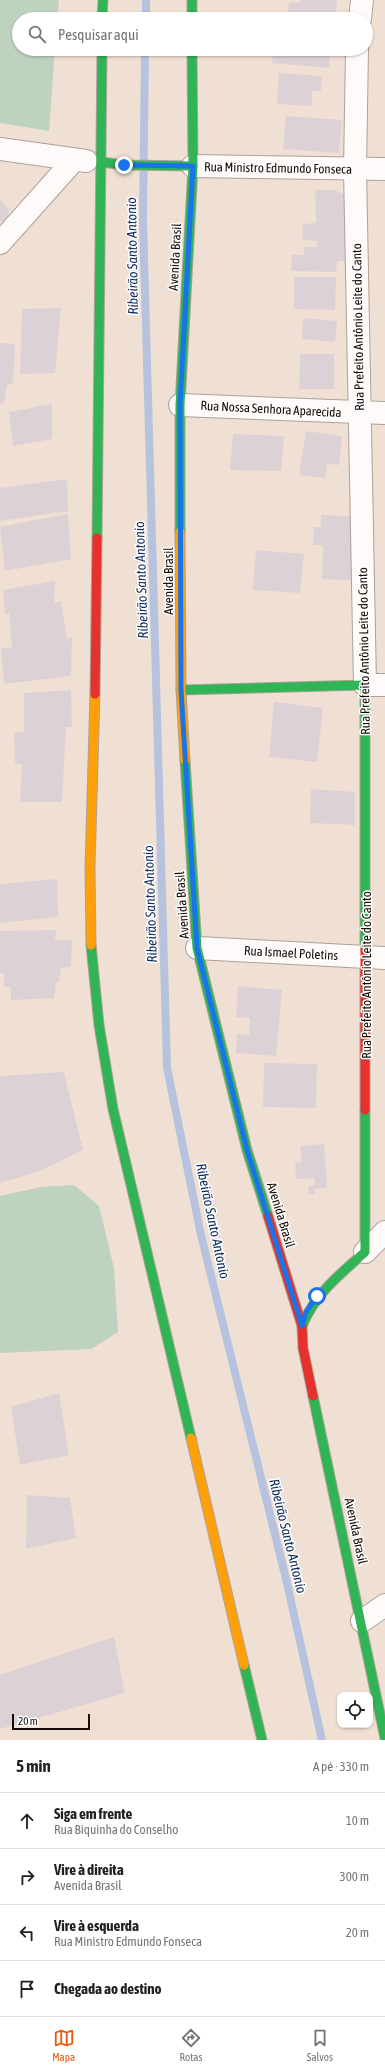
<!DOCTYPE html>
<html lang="pt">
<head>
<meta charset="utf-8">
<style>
	:root { --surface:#fff; --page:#f6f6f6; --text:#202124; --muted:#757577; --line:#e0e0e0; --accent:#ea580c }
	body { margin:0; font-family:"Asap Condensed",sans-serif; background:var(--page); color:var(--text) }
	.controls { position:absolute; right:12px; bottom:12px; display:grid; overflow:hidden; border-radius:8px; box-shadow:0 1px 3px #0004 }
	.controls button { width:36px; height:36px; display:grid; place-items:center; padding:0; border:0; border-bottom:1px solid var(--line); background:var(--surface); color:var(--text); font:20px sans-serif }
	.scale { position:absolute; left:12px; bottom:10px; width:78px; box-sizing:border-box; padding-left:4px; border:2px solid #160c05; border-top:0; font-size:11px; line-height:14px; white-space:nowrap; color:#160c05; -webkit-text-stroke:3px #fff; paint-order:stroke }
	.stop { position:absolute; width:12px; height:12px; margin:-9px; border:3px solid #1a73e8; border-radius:50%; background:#fff }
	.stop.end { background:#1a73e8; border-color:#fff; box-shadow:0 1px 4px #0008 }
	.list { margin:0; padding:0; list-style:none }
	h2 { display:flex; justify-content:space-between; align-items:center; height:52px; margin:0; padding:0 16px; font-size:17px }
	h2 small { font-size:13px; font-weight:400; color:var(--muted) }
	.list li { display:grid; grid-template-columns:26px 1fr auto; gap:12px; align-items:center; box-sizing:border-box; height:56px; padding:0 16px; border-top:1px solid var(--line) }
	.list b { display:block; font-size:15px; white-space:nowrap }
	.list p { margin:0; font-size:13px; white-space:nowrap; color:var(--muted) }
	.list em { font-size:13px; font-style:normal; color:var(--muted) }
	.icon { flex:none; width:22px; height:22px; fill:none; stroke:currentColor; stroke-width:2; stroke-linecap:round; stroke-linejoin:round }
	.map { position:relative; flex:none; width:385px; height:1740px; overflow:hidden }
	.search { position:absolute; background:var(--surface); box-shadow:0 1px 3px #0004; left:12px; right:12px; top:12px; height:44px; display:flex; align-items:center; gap:10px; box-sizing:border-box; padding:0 14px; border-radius:22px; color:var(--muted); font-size:15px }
	.sheet { height:276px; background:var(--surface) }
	nav { display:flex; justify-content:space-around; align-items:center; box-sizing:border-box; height:56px; border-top:1px solid var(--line); background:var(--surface); font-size:11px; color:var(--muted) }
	nav a { display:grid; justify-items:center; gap:2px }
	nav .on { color:var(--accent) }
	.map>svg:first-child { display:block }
</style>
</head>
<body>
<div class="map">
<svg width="385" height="1740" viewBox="0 0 385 1740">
	<rect width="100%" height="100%" fill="#f0e0d4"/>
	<g fill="#bed2c0">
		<polygon points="0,0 59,0 57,19 19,19 19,49 55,49 49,131 0,123"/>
		<polygon points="74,1185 99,1206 114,1268 118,1332 91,1349 0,1353 0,1196 41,1187"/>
	</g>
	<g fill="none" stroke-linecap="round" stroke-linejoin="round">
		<g stroke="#b7c3de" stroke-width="8">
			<polyline points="146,19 146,0"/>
			<polyline points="145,49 143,220 167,1068 201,1235 287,1583 322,1740"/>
		</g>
	</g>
	<g fill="#dcd1d5">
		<polygon points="300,0 337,0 335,19 287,19 289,2 300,3"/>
		<polygon points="273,49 330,49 329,68 272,63"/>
		<polygon points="279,73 322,76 321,91 312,91 312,106 277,104"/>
		<polygon points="286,116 342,120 339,153 283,149"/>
		<polygon points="315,190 334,190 344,194 350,207 347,261 337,261 336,272 291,271 292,255 304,255 304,247 317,247 316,241 302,239 303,224 316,223"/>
		<polygon points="0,199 9,210 7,223 0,221"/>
		<polygon points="294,277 336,277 335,310 294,309"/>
		<polygon points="61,308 55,373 20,374 22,309"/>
		<polygon points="303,318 337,321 335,342 302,339"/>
		<polygon points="0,343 15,344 13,383 7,385 4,403 0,404"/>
		<polygon points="300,354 334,354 334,389 299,389"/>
		<polygon points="52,404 52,439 13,446 9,412"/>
		<polygon points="306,431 342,436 339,465 327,464 325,478 299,475"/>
		<polygon points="233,434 284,436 281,471 230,470"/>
		<polygon points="67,479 68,511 0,521 0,488"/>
		<polygon points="68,514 71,559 5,571 0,527"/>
		<polygon points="321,515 353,516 351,580 322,579 323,545 313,545 314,527 321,527"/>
		<polygon points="256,550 304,554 300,593 253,590"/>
		<polygon points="55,581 54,603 61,601 67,638 72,637 71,676 4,684 1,648 12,647 9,613 5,614 3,590"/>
		<polygon points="71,690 72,727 66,727 62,802 20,802 22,764 15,763 14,733 24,732 24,693"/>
		<polygon points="274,702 323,708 317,762 269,757"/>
		<polygon points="311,789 355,792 355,825 310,823"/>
		<polygon points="57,879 58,917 0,923 0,884"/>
		<polygon points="56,930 55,940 72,940 71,967 61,968 59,982 56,982 54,998 11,1000 11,987 4,987 4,973 0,973 0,931"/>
		<polygon points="238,986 282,990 276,1056 236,1053 237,1034 249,1035 250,1018 236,1017"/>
		<polygon points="264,1063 317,1064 316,1108 263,1107"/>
		<polygon points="64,1072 83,1150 37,1172 0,1183 0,1076"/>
		<polygon points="324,1144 327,1188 314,1189 315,1194 309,1195 308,1186 315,1185 314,1178 296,1179 295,1163 302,1162 300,1146"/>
		<polygon points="59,1393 69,1455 20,1465 11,1407"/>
		<polygon points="27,1495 70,1498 76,1538 26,1549"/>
		<polygon points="114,1637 125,1693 0,1729 0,1675"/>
	</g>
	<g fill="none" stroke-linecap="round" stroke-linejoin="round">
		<defs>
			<g id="street">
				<polyline points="360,19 362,0"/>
				<polyline points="357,49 355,169 365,685 385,685"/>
				<polyline points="0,149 86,161"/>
				<polyline points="193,166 385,169"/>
				<polyline points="0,243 74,160"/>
				<polyline points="180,405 385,413"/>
				<polyline points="197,948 385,958"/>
				<polyline points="365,1252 385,1232"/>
				<polyline points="362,1621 385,1605"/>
			</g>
			<g id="fast">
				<polyline points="192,0 192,19"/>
				<polyline points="102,19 103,0"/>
				<polyline points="101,162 124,165 193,166"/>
				<polyline points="180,532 180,405 193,166 192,49"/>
				<polyline points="97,538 102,49"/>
				<polyline points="181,690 365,685 365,950"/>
				<polyline points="185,760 197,948 247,1150 268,1216"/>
				<polyline points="91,945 99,1025 113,1109 191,1438"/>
				<path d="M302 1326C315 1294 340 1274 365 1252V1110"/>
				<polyline points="313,1396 385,1738"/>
				<polyline points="244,1665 262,1740"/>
			</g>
			<g id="slow">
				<polyline points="180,532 181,690 185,760"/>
				<polyline points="91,945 90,867 95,694"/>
				<polyline points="191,1438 244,1665"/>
			</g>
			<g id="jam">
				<polyline points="95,694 97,538"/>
				<polyline points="365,950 365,1110"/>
				<polyline points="268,1216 302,1326 303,1348 313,1396"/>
			</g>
		</defs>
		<use href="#street" stroke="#ada198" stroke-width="24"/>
		<use href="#fast" stroke="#ada198" stroke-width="11"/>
		<use href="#slow" stroke="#ada198" stroke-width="11"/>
		<use href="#jam" stroke="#ada198" stroke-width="11"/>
		<use href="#street" stroke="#fdfaf9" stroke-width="22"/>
		<use href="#fast" stroke="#30b455" stroke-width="9"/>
		<use href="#slow" stroke="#ff9f0a" stroke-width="9"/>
		<use href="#jam" stroke="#e5322d" stroke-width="9"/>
	</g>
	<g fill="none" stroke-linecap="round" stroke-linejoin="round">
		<polyline stroke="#1a73e8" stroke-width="5" points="124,165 193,166 180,405 181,690 197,948 247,1150 302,1326 306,1312 317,1296"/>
	</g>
	<g text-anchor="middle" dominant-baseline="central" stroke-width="3" stroke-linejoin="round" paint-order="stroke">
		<g font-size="13" fill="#160c05" stroke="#fff">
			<text transform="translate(278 168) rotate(1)">Rua Ministro Edmundo Fonseca</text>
			<text transform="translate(175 257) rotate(-87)">Avenida Brasil</text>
			<text transform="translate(358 327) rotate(-91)">Rua Prefeito Antônio Leite do Canto</text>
			<text transform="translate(271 409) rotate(3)">Rua Nossa Senhora Aparecida</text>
			<text transform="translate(168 581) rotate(-90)">Avenida Brasil</text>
			<text transform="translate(364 651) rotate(-91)">Rua Prefeito Antônio Leite do Canto</text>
			<text transform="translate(182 905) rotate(-94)">Avenida Brasil</text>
			<text transform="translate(291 953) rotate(3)">Rua Ismael Poletins</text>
			<text transform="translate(366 975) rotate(-90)">Rua Prefeito Antônio Leite do Canto</text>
			<text transform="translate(281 1215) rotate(73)">Avenida Brasil</text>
			<text transform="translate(356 1531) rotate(78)">Avenida Brasil</text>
		</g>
		<g font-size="14" font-style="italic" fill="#0f2a5e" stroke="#fff">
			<text transform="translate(132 256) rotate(-91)">Ribeirão Santo Antonio</text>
			<text transform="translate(141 580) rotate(-92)">Ribeirão Santo Antonio</text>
			<text transform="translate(150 904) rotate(-92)">Ribeirão Santo Antonio</text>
			<text transform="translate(213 1221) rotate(78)">Ribeirão Santo Antonio</text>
			<text transform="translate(288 1536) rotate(76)">Ribeirão Santo Antonio</text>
		</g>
	</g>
</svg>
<div class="controls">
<button><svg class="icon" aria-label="locate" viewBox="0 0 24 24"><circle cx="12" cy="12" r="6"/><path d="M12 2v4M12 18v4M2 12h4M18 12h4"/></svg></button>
</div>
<div class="scale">20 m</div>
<div class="stop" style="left:317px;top:1296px"></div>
<div class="stop end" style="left:124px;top:165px"></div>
<div class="search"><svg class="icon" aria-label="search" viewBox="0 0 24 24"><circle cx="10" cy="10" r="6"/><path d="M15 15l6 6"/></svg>Pesquisar aqui</div>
</div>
<section class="sheet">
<h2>5 min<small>A pé · 330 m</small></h2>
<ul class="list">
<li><svg class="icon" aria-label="ahead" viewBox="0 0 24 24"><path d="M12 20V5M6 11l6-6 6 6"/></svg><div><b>Siga em frente</b><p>Rua Biquinha do Conselho</p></div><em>10 m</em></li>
<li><svg class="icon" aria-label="right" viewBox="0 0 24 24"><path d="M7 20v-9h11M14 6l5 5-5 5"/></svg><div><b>Vire à direita</b><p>Avenida Brasil</p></div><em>300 m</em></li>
<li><svg class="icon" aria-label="left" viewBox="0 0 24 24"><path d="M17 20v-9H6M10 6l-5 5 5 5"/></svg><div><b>Vire à esquerda</b><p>Rua Ministro Edmundo Fonseca</p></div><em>20 m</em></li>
<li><svg class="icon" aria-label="arrive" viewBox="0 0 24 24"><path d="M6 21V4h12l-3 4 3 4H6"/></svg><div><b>Chegada ao destino</b></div></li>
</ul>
</section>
<nav>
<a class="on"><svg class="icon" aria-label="map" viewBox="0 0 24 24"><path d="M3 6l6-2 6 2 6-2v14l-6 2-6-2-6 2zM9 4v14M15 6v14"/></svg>Mapa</a>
<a><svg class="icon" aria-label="directions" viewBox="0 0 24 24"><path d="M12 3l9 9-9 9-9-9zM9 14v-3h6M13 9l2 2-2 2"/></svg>Rotas</a>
<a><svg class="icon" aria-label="saved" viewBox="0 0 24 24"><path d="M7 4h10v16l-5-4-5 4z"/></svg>Salvos</a>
</nav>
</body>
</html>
